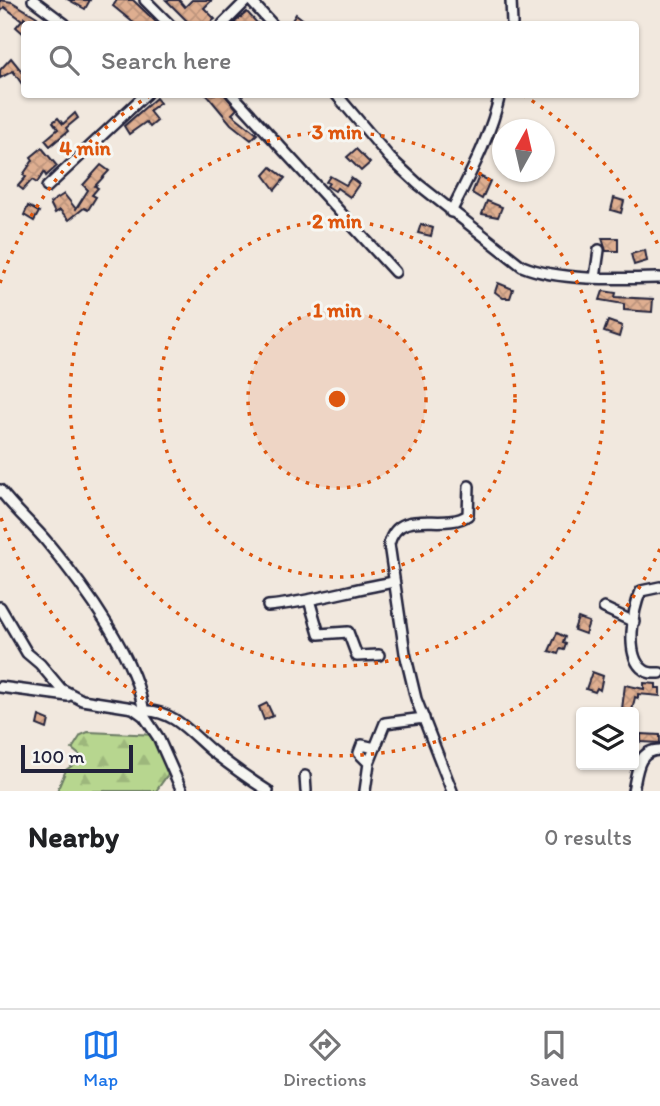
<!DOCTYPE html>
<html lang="en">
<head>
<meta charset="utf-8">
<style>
	:root { --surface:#fff; --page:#f2f2f2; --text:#202124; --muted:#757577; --line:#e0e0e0; --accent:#1a73e8 }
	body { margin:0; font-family:Itim,sans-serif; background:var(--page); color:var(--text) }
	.controls { position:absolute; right:21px; bottom:21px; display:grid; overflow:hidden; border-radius:7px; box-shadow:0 2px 5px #0004 }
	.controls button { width:63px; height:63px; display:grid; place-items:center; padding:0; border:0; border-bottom:2px solid var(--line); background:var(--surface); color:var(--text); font:35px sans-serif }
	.compass { position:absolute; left:492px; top:119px; width:63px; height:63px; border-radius:50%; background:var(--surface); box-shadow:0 2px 5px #0004; rotate:8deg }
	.scale { position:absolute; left:21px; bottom:18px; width:112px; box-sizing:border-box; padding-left:7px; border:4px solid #22223b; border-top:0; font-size:19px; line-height:24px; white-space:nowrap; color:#22223b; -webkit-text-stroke:5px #f6f6f2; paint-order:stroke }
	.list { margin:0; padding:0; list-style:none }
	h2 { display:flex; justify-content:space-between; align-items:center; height:91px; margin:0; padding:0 28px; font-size:30px }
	h2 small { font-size:23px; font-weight:400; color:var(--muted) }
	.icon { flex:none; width:38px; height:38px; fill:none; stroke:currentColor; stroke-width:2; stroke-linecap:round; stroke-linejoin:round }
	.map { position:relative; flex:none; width:660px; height:791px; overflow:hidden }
	.search { position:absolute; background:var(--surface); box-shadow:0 2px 5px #0004; left:21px; right:21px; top:21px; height:77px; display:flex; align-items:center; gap:18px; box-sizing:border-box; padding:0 24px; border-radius:7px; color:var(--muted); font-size:26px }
	.sheet { height:217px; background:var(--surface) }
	nav { display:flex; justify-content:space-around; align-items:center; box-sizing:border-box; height:98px; border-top:2px solid var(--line); background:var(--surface); font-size:19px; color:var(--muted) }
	nav a { display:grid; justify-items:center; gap:4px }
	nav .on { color:var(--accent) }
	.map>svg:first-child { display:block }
</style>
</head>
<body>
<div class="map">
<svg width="660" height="791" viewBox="0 0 660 791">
	<defs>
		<pattern id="forest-firs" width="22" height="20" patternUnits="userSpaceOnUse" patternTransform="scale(1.75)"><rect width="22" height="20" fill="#b7d68f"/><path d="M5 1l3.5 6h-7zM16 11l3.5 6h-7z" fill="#9db77c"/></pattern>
		<pattern id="building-cross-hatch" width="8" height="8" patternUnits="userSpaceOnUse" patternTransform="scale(1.75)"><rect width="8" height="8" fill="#deae90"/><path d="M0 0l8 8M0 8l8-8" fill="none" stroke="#be957d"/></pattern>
	</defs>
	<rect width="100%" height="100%" fill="#f1e8de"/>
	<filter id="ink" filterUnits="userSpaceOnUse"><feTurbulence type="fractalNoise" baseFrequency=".0143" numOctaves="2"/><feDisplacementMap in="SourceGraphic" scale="14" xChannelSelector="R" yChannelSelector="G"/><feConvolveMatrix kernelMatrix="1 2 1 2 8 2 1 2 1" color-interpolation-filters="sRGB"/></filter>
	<g filter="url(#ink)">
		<polygon fill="url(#forest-firs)" stroke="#6c7c65" stroke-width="2" points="88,732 157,735 171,770 156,791 57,791 66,770 83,758 72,749 81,735"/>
		<g fill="url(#building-cross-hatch)" stroke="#22223b" stroke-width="2">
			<polygon points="0,0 12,2 37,17 32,24 24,18 24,34 16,27 22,20 4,7 0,13"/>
			<polygon points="69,0 90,0 85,9"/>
			<polygon points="117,0 133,0 158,24 135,24 113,6"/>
			<polygon points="166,0 179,0 185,7 192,0 212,0 204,8 215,19 208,24 190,24"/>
			<polygon points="247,12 258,24 233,24"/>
			<polygon points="296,14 309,24 291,22"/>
			<polygon points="11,58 24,74 24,87 13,71 0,78 0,70"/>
			<polygon points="206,94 224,94 237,109 232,114 257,134 251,140 231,124"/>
			<polygon points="156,98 160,103 149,111 157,121 150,127 146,122 129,134 124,126"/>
			<polygon points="75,113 78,118 66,128 68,131 50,146 45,140 58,129 53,122 58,118 63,124"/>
			<polygon points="42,148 57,166 46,176 44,172 37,183 32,180 23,190 18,186 26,177 23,175 33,160 31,157"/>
			<polygon points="356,149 370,163 361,171 347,157"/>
			<polygon points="101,165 109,171 95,186 98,188 92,195 96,197 88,210 84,208 69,220 60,210 55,213 50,203 64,194 76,209 88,190 83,185"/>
			<polygon points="271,167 285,178 275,190 264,175"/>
			<polygon points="330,176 346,185 351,178 359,184 350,197 337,188 335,191 327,186 329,183 326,182"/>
			<polygon points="479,176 490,181 482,199 472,193"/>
			<polygon points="614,198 624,201 621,213 611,210"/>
			<polygon points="487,201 502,207 498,217 482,214"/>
			<polygon points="28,206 39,212 34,221 24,215"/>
			<polygon points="421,224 433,228 431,236 418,233"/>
			<polygon points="602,238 618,238 618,251 606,251"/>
			<polygon points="645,250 647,261 634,265 631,254"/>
			<polygon points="498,283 513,289 510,298 503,298 495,292"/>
			<polygon points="603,291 616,293 615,297 653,299 652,312 624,310 624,304 600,300"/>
			<polygon points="608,321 622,326 619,337 604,332"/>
			<polygon points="578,618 589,622 585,634 574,630"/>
			<polygon points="557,633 565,637 563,643 566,644 564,650 560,649 558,654 549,651"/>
			<polygon points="592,672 603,676 600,690 597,688 595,692 586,689"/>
			<polygon points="644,683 656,684 656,688 660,688 660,696 638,694 638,698 635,697 632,711 622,709 625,685 644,689"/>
			<polygon points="267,703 273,716 264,720 259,707"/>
			<polygon points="39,716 49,720 47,729 37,725"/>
			<polygon points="641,734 660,735 660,743 641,742"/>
		</g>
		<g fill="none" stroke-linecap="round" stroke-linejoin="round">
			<defs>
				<g id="minor">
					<polyline points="33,0 65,24"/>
					<polyline points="145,0 169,24"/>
					<polyline points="250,0 272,24"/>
					<polyline points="511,0 512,24"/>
					<polyline points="223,24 247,0"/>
					<polyline points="232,94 395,272"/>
					<path d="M336 94 390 158 418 184 522 266C558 281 620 279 660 278"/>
					<polyline points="47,187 146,94"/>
					<path d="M451 212C470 174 491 136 500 94"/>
					<polyline points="595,278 599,250"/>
					<path d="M0 490C14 509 32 524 47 542 82 584 140 661 144 716"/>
					<path d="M660 587 641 591C633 609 624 657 644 670 649 674 654 673 660 673"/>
					<polyline points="309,600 319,634 348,632 357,656 379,655"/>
					<path d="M268 606C311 602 352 589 394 582"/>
					<polyline points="0,607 27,653 40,664 61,689 82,700 133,708 144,716 158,737 182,791"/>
					<polyline points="604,608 634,622"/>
					<polyline points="0,687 68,696"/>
					<path d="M144 711C173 709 192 735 213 752 231 766 249 779 268 791"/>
					<polyline points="375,748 385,723 424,718"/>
					<polyline points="305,776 306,791"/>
					<polyline points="365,791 369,763 375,748 362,745 359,753 369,763"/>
					<path d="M452 791 416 699 405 653 389 544C399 505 444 532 468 515L469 486"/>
					<path d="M633 791C637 773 637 750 660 750"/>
				</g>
			</defs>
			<use href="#minor" stroke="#22223b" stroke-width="14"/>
			<use href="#minor" stroke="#f6f6f2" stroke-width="9"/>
		</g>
	</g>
	<circle cx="337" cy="399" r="89" fill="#de560e" fill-opacity=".12"/>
	<g fill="none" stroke="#de560e" stroke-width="3.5" stroke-dasharray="3.5 7">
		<circle cx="337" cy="399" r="89"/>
		<circle cx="337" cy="399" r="178"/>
		<circle cx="337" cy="399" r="267"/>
		<path d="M660 549A356 356 0 0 1 0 515M0 283A356 356 0 0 1 151 95M523 95A356 356 0 0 1 660 249"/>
	</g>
	<circle cx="337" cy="399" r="10" fill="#de560e" stroke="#f6f6f2" stroke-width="3.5"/>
	<g font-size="21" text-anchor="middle" font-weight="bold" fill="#de560e" stroke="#f6f6f2" stroke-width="6" stroke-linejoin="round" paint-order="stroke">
		<text x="337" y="139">3 min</text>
		<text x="85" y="155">4 min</text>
		<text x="337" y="228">2 min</text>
		<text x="337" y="317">1 min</text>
	</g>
</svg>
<div class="controls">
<button><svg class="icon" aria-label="layers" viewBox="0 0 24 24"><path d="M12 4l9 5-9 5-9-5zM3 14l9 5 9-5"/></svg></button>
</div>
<svg class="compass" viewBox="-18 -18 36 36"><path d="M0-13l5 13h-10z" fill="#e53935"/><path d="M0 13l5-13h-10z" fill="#757577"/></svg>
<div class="scale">100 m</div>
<div class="search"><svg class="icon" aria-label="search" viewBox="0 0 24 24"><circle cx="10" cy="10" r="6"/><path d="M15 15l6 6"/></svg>Search here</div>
</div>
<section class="sheet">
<h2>Nearby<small>0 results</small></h2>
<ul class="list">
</ul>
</section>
<nav>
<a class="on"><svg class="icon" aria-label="map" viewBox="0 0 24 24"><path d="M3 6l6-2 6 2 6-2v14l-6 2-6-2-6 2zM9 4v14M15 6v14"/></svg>Map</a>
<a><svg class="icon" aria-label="directions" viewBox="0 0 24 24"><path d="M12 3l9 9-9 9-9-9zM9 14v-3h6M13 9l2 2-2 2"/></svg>Directions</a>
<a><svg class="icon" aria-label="saved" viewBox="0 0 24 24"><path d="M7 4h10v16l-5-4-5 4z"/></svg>Saved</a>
</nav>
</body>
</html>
